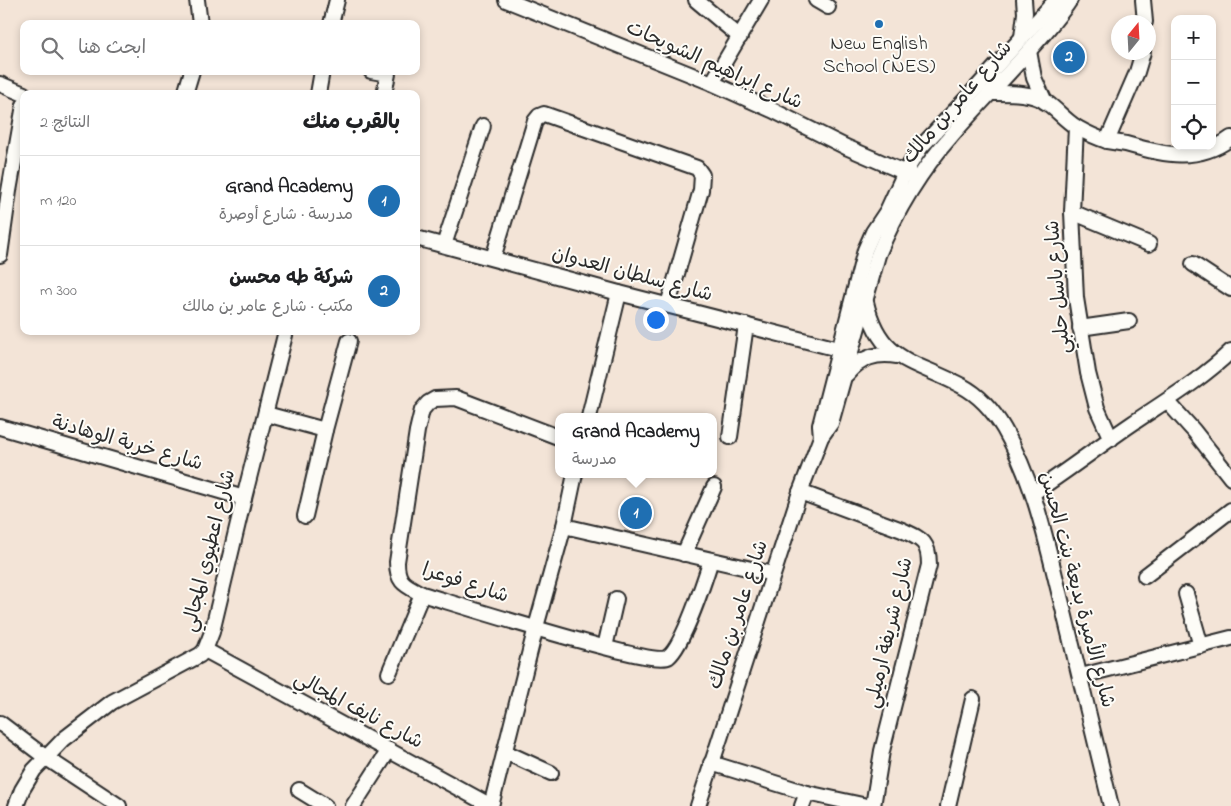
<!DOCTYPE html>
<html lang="ar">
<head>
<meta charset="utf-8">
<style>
	:root { --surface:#fff; --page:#f6f6f6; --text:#202124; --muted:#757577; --line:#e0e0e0; --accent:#1f6fb2 }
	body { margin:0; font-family:"Indie Flower","Playpen Sans Arabic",sans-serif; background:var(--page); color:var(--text); direction:rtl }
	.controls { position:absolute; right:15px; top:15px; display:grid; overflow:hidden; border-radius:10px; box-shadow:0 2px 8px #0003 }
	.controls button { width:45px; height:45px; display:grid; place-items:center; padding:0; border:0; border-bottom:1px solid var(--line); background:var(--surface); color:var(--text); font:25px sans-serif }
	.compass { position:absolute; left:1111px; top:15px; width:45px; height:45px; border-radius:50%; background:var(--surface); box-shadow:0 2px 8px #0003; rotate:18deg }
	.you { position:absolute; left:655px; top:319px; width:18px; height:18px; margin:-12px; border:4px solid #fff; border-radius:50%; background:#1a73e8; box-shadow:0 0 0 8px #1a73e833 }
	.badge { display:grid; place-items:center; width:32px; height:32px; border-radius:50%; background:var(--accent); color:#fff; font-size:16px; font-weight:700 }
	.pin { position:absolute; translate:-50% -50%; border:2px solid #fff; box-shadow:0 1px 5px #0006 }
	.popup { position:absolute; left:555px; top:413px; width:162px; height:65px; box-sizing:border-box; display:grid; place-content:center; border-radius:10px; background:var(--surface); filter:drop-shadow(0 1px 4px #0005); font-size:16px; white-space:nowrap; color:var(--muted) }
	.popup b { font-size:19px; color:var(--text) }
	.popup::after { content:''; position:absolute; left:50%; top:100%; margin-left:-10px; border:10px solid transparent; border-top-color:var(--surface) }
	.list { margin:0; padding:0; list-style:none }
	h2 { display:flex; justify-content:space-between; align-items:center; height:65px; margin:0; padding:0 20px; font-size:21px }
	h2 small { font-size:16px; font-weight:400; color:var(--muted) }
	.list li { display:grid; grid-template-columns:32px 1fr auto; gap:15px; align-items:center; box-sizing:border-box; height:90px; padding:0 20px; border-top:1px solid var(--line) }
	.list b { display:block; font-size:19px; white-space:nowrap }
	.list p { margin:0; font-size:16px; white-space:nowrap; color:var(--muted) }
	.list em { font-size:16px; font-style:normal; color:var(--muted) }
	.icon { flex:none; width:28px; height:28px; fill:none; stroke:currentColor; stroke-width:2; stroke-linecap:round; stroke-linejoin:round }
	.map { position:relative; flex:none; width:1231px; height:806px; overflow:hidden; direction:ltr }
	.search { position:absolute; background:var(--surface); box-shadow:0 2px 8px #0003; left:20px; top:20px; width:400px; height:55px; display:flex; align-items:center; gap:12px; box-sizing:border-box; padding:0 18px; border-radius:10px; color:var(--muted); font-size:19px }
	.panel { position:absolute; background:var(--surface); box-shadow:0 2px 8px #0003; left:20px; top:90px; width:400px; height:245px; border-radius:10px; direction:rtl }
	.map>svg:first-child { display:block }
</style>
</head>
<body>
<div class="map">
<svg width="1231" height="806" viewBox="0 0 1231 806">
	<rect width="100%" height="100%" fill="#f3e4d7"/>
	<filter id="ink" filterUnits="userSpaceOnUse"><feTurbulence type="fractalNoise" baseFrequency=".02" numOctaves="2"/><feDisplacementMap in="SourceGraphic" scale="10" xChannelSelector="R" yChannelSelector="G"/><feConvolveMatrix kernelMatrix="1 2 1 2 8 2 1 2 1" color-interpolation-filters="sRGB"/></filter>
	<g filter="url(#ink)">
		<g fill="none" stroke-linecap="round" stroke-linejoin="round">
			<defs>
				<g id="minor">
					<polyline points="197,0 200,24"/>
					<polyline points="506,0 712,83 772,110 846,147 913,176"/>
					<polyline points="696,0 740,37"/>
					<polyline points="816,0 828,7"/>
					<polyline points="1143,0 1145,22"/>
					<polyline points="331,24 337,0"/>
					<polyline points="1022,37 1025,13 1024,0"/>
					<polyline points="1029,51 1034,78 1045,102"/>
					<polyline points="371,71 388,74 384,94"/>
					<polyline points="712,83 761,0"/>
					<polyline points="0,84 24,94"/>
					<path d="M991 93C1009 93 1031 92 1046 102 1057 110 1065 120 1076 127 1085 132 1097 138 1107 141 1113 142 1120 143 1126 144 1164 155 1197 163 1231 138"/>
					<polyline points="185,94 192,71"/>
					<polyline points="318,94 322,71"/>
					<polyline points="1076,127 1072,212 1076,298 1088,373 1097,408 1111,439"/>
					<polyline points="1107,141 1137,72 1143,52"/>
					<polyline points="1072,212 1149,244"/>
					<polyline points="416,238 619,293 838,349"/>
					<polyline points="444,245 483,126"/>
					<polyline points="0,255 9,191 24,105"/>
					<polyline points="493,258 535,121 539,116 544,114 697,168 702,175 701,190 668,305"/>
					<polyline points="1193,264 1231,289"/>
					<path d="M866 302C880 363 916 361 962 386 981 396 994 412 1004 429 1035 483 1047 545 1062 604 1078 671 1095 739 1111 806"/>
					<polyline points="1080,328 1129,321"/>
					<path d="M847 374C861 357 876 353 897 356"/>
					<polyline points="1167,401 1194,431 1231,478"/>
					<polyline points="266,414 325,430 305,516"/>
					<polyline points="589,417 619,293"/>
					<polyline points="0,427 244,498"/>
					<polyline points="325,430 349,341"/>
					<path d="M558 437 456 398 435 399 428 403 422 410 417 431 397 562C397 583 405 585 422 594 453 603 653 667 668 657 683 646 705 579 711 560"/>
					<polyline points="730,437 746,325"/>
					<polyline points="821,437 820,425 865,250 873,232 887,211 905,172 921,147 980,84 1056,0"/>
					<path d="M800 492 902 530C921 539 929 541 929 565L882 751 873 806"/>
					<path d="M1033 493C1067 471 1099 446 1133 423 1167 400 1202 379 1231 351"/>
					<polyline points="564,526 773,574"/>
					<polyline points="684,554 714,487"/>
					<polyline points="1145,576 1231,510"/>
					<polyline points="1186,594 1201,646"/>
					<polyline points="605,647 616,599"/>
					<polyline points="205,650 491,806"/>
					<polyline points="389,673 422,594"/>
					<polyline points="1081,676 1231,638"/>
					<polyline points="0,723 45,757 119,806"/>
					<polyline points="505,752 551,773"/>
					<polyline points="711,763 807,793 867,806"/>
					<polyline points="299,790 325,806"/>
					<polyline points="16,806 22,790 34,770 64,739 112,702 200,655 205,650 212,632 244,498 286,331"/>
					<polyline points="353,806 389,750"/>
					<polyline points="491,806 536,627 564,526 575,474"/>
					<path d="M698 806 800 492 821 437 831 423 878 255C896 211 921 170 952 135 983 99 1017 66 1047 30 1055 20 1063 11 1070 0"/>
					<polyline points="802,806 807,793"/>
					<polyline points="948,806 973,699"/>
				</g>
			</defs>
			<use href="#minor" stroke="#2b2b2b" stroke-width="18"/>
			<use href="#minor" stroke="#fdfcf7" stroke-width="14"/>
		</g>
	</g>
	<circle fill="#1f6fb2" stroke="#fdfcf7" stroke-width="2" cx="879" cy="24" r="5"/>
	<g text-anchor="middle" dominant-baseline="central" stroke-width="4" stroke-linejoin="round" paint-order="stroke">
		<g font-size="20" fill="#2b2b2b" stroke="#fdfcf7">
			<text x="879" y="44">New English<tspan x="879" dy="23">School (NES)</tspan></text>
		</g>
		<g font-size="20" fill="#2b2b2b" stroke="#fdfcf7">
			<text transform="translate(714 66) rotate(24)">شارع إبراهيم الشويحات</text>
			<text transform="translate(958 103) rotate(-49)">شارع عامر بن مالك</text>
			<text transform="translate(632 275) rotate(15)">شارع سلطان العدوان</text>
			<text transform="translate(1059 287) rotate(-95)">شارع باسل حلبي</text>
			<text transform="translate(127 444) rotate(16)">شارع خربة الوهادنة</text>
			<text transform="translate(210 551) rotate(-76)">شارع اعطيوي المجالي</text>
			<text transform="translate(465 584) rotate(18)">شارع فوعرا</text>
			<text transform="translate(1076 590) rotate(75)">شارع الأميرة بديعة بنت الحسن</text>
			<text transform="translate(739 615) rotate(-72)">شارع عامر بن مالك</text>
			<text transform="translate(890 633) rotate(-77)">شارع شريفة ارميلي</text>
			<text transform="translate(358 711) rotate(28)">شارع نايف المجالي</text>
		</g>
	</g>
</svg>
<div class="controls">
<button>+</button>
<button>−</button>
<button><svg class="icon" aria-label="locate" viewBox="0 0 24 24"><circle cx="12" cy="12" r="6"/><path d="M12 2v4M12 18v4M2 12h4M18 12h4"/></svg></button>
</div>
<svg class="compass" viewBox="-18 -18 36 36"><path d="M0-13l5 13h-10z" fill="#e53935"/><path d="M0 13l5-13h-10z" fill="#757577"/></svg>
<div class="you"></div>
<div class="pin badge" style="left:636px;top:513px">1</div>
<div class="popup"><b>Grand Academy</b>مدرسة</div>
<div class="pin badge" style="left:1069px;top:57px">2</div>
<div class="search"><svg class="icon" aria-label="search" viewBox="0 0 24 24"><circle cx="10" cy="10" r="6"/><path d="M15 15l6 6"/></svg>ابحث هنا</div>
<section class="panel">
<h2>بالقرب منك<small>النتائج: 2</small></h2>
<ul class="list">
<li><span class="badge">1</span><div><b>Grand Academy</b><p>مدرسة · شارع أوصرة</p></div><em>120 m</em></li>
<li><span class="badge">2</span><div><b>شركة طه محسن</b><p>مكتب · شارع عامر بن مالك</p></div><em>300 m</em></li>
</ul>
</section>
</div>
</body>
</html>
